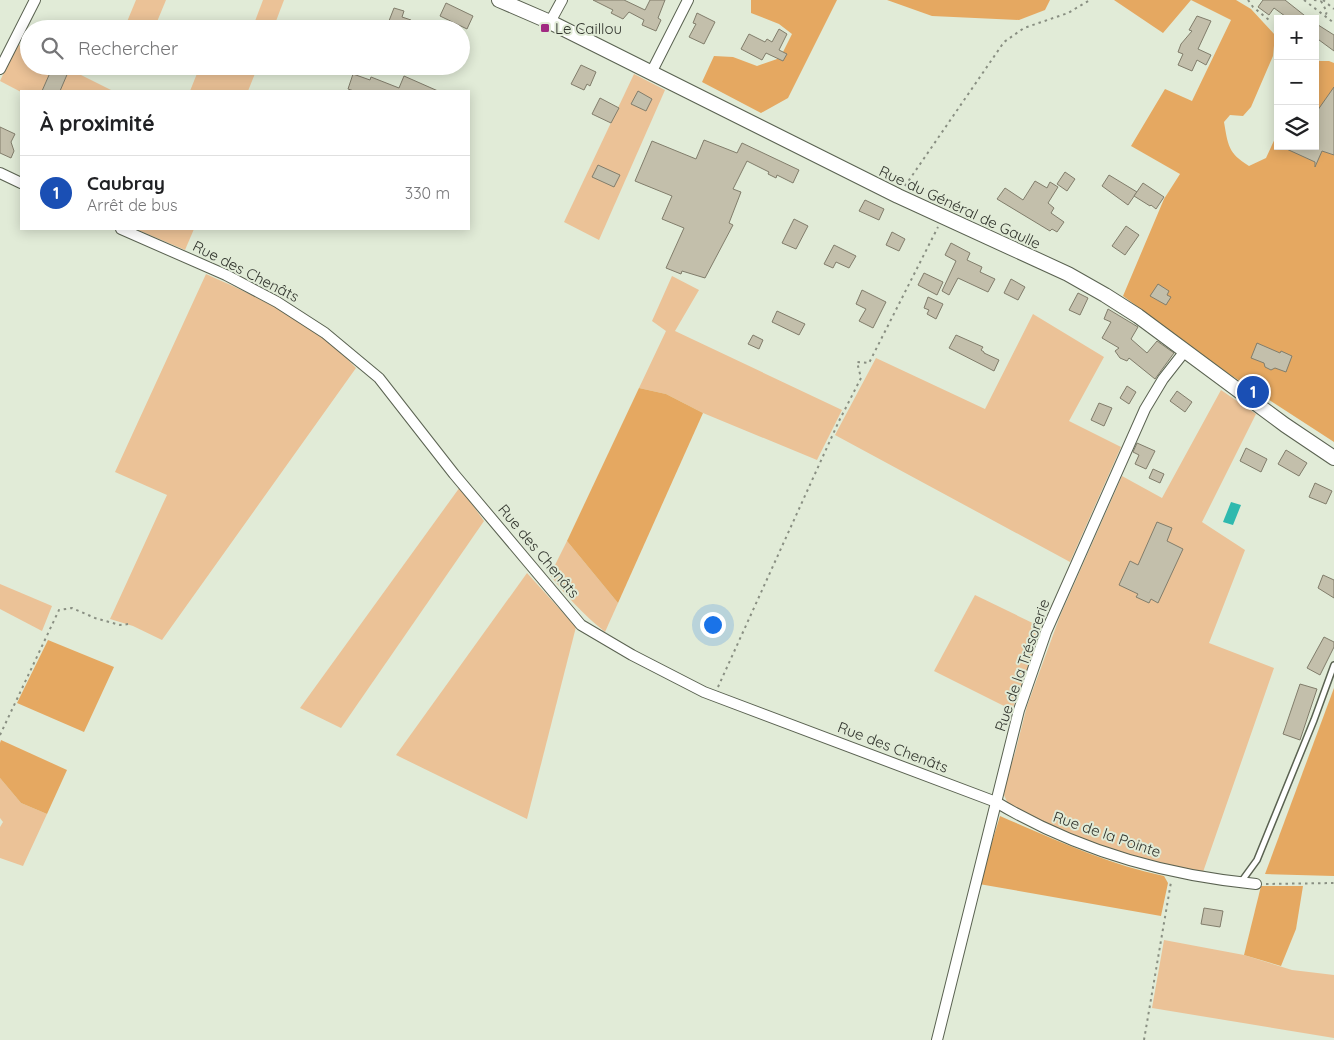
<!DOCTYPE html>
<html lang="fr">
<head>
<meta charset="utf-8">
<style>
	:root { --surface:#fff; --page:#f2f2f2; --text:#202124; --muted:#757577; --line:#e0e0e0; --accent:#2563eb }
	body { margin:0; font-family:Quicksand,sans-serif; background:var(--page); color:var(--text) }
	.controls { position:absolute; right:15px; top:15px; display:grid; overflow:hidden; border-radius:0px; box-shadow:0 2px 12px #0003 }
	.controls button { width:45px; height:45px; display:grid; place-items:center; padding:0; border:0; border-bottom:1px solid var(--line); background:var(--surface); color:var(--text); font:25px sans-serif }
	.you { position:absolute; left:712px; top:624px; width:18px; height:18px; margin:-12px; border:4px solid #fff; border-radius:50%; background:#1a73e8; box-shadow:0 0 0 8px #1a73e833 }
	.badge { display:grid; place-items:center; width:32px; height:32px; border-radius:50%; background:var(--accent); color:#fff; font-size:16px; font-weight:700 }
	.pin { position:absolute; translate:-50% -50%; border:2px solid #fff; box-shadow:0 1px 5px #0006 }
	.list { margin:0; padding:0; list-style:none }
	h2 { display:flex; justify-content:space-between; align-items:center; height:65px; margin:0; padding:0 20px; font-size:21px }
	h2 small { font-size:16px; font-weight:400; color:var(--muted) }
	.list li { display:grid; grid-template-columns:32px 1fr auto; gap:15px; align-items:center; box-sizing:border-box; height:75px; padding:0 20px; border-top:1px solid var(--line) }
	.list b { display:block; font-size:19px; white-space:nowrap }
	.list p { margin:0; font-size:16px; white-space:nowrap; color:var(--muted) }
	.list em { font-size:16px; font-style:normal; color:var(--muted) }
	.icon { flex:none; width:28px; height:28px; fill:none; stroke:currentColor; stroke-width:2; stroke-linecap:round; stroke-linejoin:round }
	.map { position:relative; flex:none; width:1334px; height:1040px; overflow:hidden }
	.search { position:absolute; background:var(--surface); box-shadow:0 2px 12px #0003; left:20px; top:20px; width:450px; height:55px; display:flex; align-items:center; gap:12px; box-sizing:border-box; padding:0 18px; border-radius:28px; color:var(--muted); font-size:19px }
	.panel { position:absolute; background:var(--surface); box-shadow:0 2px 12px #0003; left:20px; top:90px; width:450px; height:140px; border-radius:0px }
	.map>svg:first-child { display:block }
</style>
</head>
<body>
<div class="map">
<svg width="1334" height="1040" viewBox="0 0 1334 1040">
	<rect width="100%" height="100%" fill="#e1ebd7"/>
	<g fill="#ebc297">
		<polygon points="136,0 166,0 154,29 124,29"/>
		<polygon points="263,0 284,0 273,29 252,29"/>
		<polygon points="17,44 29,50 29,66 63,66 113,91 21,92 0,81"/>
		<polygon points="200,66 236,71 238,66 258,66 248,91 190,91"/>
		<polygon points="634,74 665,90 599,240 564,222"/>
		<polygon points="139,229 194,229 185,250 138,230"/>
		<path d="M206 274C249 293 291 313 328 341 339 349 347 359 356 368L162 640 133 626 110 619 167 495 115 472Z"/>
		<polygon points="672,276 699,290 675,331 842,410 817,460 703,413 666,394 639,388 666,331 652,321"/>
		<polygon points="1033,314 1104,357 1069,421 1121,447 1070,562 835,435 876,358 985,409"/>
		<polygon points="1221,390 1256,414 1202,522 1245,550 1209,643 1274,668 1203,872 1179,871 1093,846 1019,814 1008,804 1004,795 1007,776 1015,753 1027,706 1060,616 1122,476 1162,498"/>
		<polygon points="460,487 484,521 341,728 300,708"/>
		<path d="M567 541 618 603 605 632C584 615 566 596 550 575Z"/>
		<polygon points="527,573 576,627 527,819 396,755"/>
		<polygon points="0,584 52,606 42,631 0,609"/>
		<polygon points="975,595 1043,628 1012,710 934,671"/>
		<polygon points="0,778 21,803 47,814 23,866 0,858 0,827 3,822 0,818"/>
		<polygon points="1164,940 1244,955 1292,970 1334,975 1334,1038 1152,1008"/>
	</g>
	<g fill="#e5a861">
		<polygon points="751,0 837,0 788,98 761,113 702,82 714,56 733,57 757,66 780,58 792,34 779,24 751,13"/>
		<polygon points="887,0 1050,0 1045,10 1019,20 932,16"/>
		<path d="M1114 0H1236L1251 9 1275 35 1273 56 1251 107 1243 116 1230 115 1224 122C1228 145 1228 153 1249 166L1266 158 1278 132V146H1315V63L1317 61H1329L1334 63V442L1229 374 1123 296 1164 199 1180 174 1131 146 1165 89 1192 101 1231 20 1191 0 1163 33Z"/>
		<polygon points="639,388 666,394 703,413 618,603 567,541"/>
		<polygon points="48,640 114,667 84,732 17,703"/>
		<polygon points="1334,688 1334,876 1265,874"/>
		<polygon points="1,740 67,770 47,814 21,803 0,778 0,743"/>
		<path d="M1000 816C1053 839 1107 864 1164 876L1168 883 1161 916 979 884Z"/>
		<polygon points="1261,886 1303,886 1296,929 1281,966 1244,955"/>
	</g>
	<polygon fill="#2fb9ae" points="1231,502 1241,505 1233,525 1223,522"/>
	<g fill="#c3bfab" stroke="#817d6b">
		<polygon points="593,0 624,0 645,10 650,0 665,0 658,18 661,20 656,31 642,25 644,20 629,12 623,19 611,13 613,10"/>
		<polygon points="1263,0 1285,0 1309,19 1289,19 1274,8 1269,15 1258,7"/>
		<polygon points="446,3 473,16 467,29 440,16"/>
		<polygon points="394,8 404,11 402,17 411,20 408,29 394,29 387,26"/>
		<polygon points="697,13 715,22 704,44 689,37 696,24 693,23"/>
		<polygon points="1197,16 1211,21 1198,49 1211,55 1206,65 1197,60 1192,71 1178,65 1183,54 1178,52 1181,44 1192,31 1189,30"/>
		<polygon points="1315,23 1334,35 1334,51 1315,37"/>
		<polygon points="779,29 787,34 779,50 787,54 783,61 766,53 762,60 741,49 749,34 765,42 767,39 772,42"/>
		<polygon points="581,65 596,72 590,86 587,84 584,90 571,84"/>
		<polygon points="53,66 60,66 69,70 60,91 42,91"/>
		<polygon points="353,74 370,80 371,77 399,88 404,76 438,91 354,91 348,89"/>
		<polygon points="1334,87 1334,155 1322,151 1315,167 1315,162 1280,146 1315,146 1315,114"/>
		<polygon points="638,91 652,99 646,111 631,104"/>
		<polygon points="600,98 619,108 611,123 592,114"/>
		<polygon points="0,127 15,134 11,142 14,151 11,158 0,153"/>
		<polygon points="704,140 737,153 742,143 799,170 793,183 777,175 776,178 768,174 769,172 747,161 733,189 741,192 729,223 733,225 705,278 682,271 681,274 666,268 684,228 662,219 672,196 635,181 652,141 696,159"/>
		<polygon points="598,165 620,175 614,187 592,177"/>
		<polygon points="1065,172 1075,179 1067,191 1057,184"/>
		<polygon points="1109,175 1137,192 1128,205 1102,186"/>
		<polygon points="1035,181 1047,188 1050,182 1058,187 1048,203 1054,208 1051,213 1064,222 1057,232 1052,229 1050,231 997,199 1005,188 1023,200"/>
		<polygon points="1143,183 1164,197 1156,209 1151,205 1150,206 1134,196"/>
		<polygon points="865,200 884,209 879,220 859,211"/>
		<polygon points="794,219 808,226 796,249 782,243"/>
		<polygon points="1126,226 1139,235 1125,255 1112,246"/>
		<polygon points="892,232 905,239 899,251 886,245"/>
		<polygon points="951,243 970,253 967,260 982,267 980,272 995,279 988,292 958,278 949,295 942,291 956,261 945,255"/>
		<polygon points="834,245 856,256 849,268 836,262 833,268 824,264"/>
		<polygon points="924,273 943,282 937,295 918,285"/>
		<polygon points="1011,279 1025,287 1018,300 1004,293"/>
		<polygon points="1158,284 1169,291 1167,295 1171,297 1166,305 1150,296"/>
		<polygon points="862,290 886,302 873,328 859,321 866,309 856,304"/>
		<polygon points="1078,293 1088,298 1080,315 1069,310"/>
		<polygon points="928,297 943,304 936,319 927,314 929,310 924,308"/>
		<polygon points="1108,309 1138,327 1131,339 1147,353 1157,341 1174,353 1155,379 1129,358 1127,361 1120,358 1115,351 1119,348 1102,338 1111,322 1104,319"/>
		<polygon points="777,311 805,324 799,335 772,322"/>
		<polygon points="753,335 763,340 759,349 748,344"/>
		<polygon points="956,335 983,347 981,350 984,352 984,353 999,360 994,371 949,348"/>
		<polygon points="1257,343 1280,353 1281,351 1292,356 1286,372 1275,368 1271,370 1265,367 1264,363 1251,358"/>
		<polygon points="1127,386 1136,392 1129,404 1120,398"/>
		<polygon points="1177,391 1192,402 1185,412 1170,401"/>
		<polygon points="1099,403 1112,408 1104,426 1091,420"/>
		<polygon points="1137,443 1155,451 1146,469 1135,464 1139,455 1133,452"/>
		<polygon points="1246,448 1267,459 1261,472 1240,461"/>
		<polygon points="1286,450 1307,463 1299,476 1278,464"/>
		<polygon points="1153,469 1164,474 1160,483 1149,478"/>
		<polygon points="1315,483 1332,491 1326,504 1309,497"/>
		<polygon points="1157,522 1172,528 1167,541 1183,549 1158,603 1151,599 1149,603 1136,597 1138,594 1119,585 1130,561 1138,565"/>
		<polygon points="1323,575 1334,580 1334,598 1318,588"/>
		<polygon points="1324,637 1334,642 1334,647 1320,675 1307,668"/>
		<polygon points="1300,684 1317,689 1300,740 1283,734"/>
		<polygon points="1204,908 1223,911 1220,927 1201,924"/>
	</g>
	<g fill="none" stroke-linecap="round" stroke-linejoin="round">
		<defs>
			<polyline id="service" points="1241,882 1257,860 1314,720 1334,665"/>
			<g id="minor">
				<polyline points="550,22 562,0"/>
				<polyline points="0,69 35,0"/>
				<polyline points="651,73 688,0"/>
				<polyline points="0,173 21,183"/>
				<path d="M121 229 226 275 277 302 325 333 379 378 454 474 581 625 632 655 704 692 996 802C1076 850 1163 875 1256 884"/>
				<polyline points="937,1040 1019,710 1046,632 1145,409 1163,379 1185,351"/>
			</g>
			<polyline id="secondary" points="499,0 550,22 898,196 1068,274 1105,295 1138,316 1285,425 1334,458"/>
		</defs>
		<use href="#service" stroke="#5a6251" stroke-width="8"/>
		<use href="#minor" stroke="#5a6251" stroke-width="12"/>
		<use href="#secondary" stroke="#5a6251" stroke-width="16"/>
		<g stroke="#898f82" stroke-width="2" stroke-dasharray="2.5 4" stroke-linecap="butt">
			<polyline points="1248,0 1253,7 1269,20"/>
			<polyline points="1304,0 1334,23"/>
			<polyline points="1314,0 1321,1"/>
			<polyline points="1323,0 1334,9"/>
			<polyline points="1321,1 1327,12 1325,16"/>
			<polyline points="905,186 1004,42 1024,28 1068,13 1090,0"/>
			<polyline points="718,687 839,421 861,378 857,362 869,363 938,227"/>
			<polyline points="0,735 59,610 72,608 95,618 120,625 129,624"/>
			<polyline points="1266,884 1334,883"/>
			<polyline points="1144,1040 1171,882"/>
		</g>
		<use href="#service" stroke="#fff" stroke-width="5"/>
		<use href="#minor" stroke="#fff" stroke-width="10"/>
		<use href="#secondary" stroke="#fff" stroke-width="14"/>
	</g>
	<rect fill="#a12a82" stroke="#e1ebd7" stroke-width="2" x="540" y="23" width="10" height="10" rx="2.5"/>
	<g text-anchor="middle" dominant-baseline="central" stroke-width="4" stroke-linejoin="round" paint-order="stroke">
		<g font-size="15" fill="#31342d" stroke="#e1ebd7" text-anchor="start">
			<text x="555" y="28">Le Caillou</text>
		</g>
		<g font-size="15" fill="#31342d" stroke="#e1ebd7">
			<text transform="translate(960 207) rotate(25)">Rue du Général de Gaulle</text>
			<text transform="translate(246 271) rotate(27)">Rue des Chenâts</text>
			<text transform="translate(539 551) rotate(50)">Rue des Chenâts</text>
			<text transform="translate(1022 665) rotate(-71)">Rue de la Trésorerie</text>
			<text transform="translate(893 747) rotate(21)">Rue des Chenâts</text>
			<text transform="translate(1107 834) rotate(19)">Rue de la Pointe</text>
		</g>
	</g>
</svg>
<div class="controls">
<button>+</button>
<button>−</button>
<button><svg class="icon" aria-label="layers" viewBox="0 0 24 24"><path d="M12 4l9 5-9 5-9-5zM3 14l9 5 9-5"/></svg></button>
</div>
<div class="you"></div>
<div class="pin badge" style="left:1253px;top:392px;background:#1a4fb4">1</div>
<div class="search"><svg class="icon" aria-label="search" viewBox="0 0 24 24"><circle cx="10" cy="10" r="6"/><path d="M15 15l6 6"/></svg>Rechercher</div>
<section class="panel">
<h2>À proximité<small></small></h2>
<ul class="list">
<li><span class="badge" style="background:#1a4fb4">1</span><div><b>Caubray</b><p>Arrêt de bus</p></div><em>330 m</em></li>
</ul>
</section>
</div>
</body>
</html>
